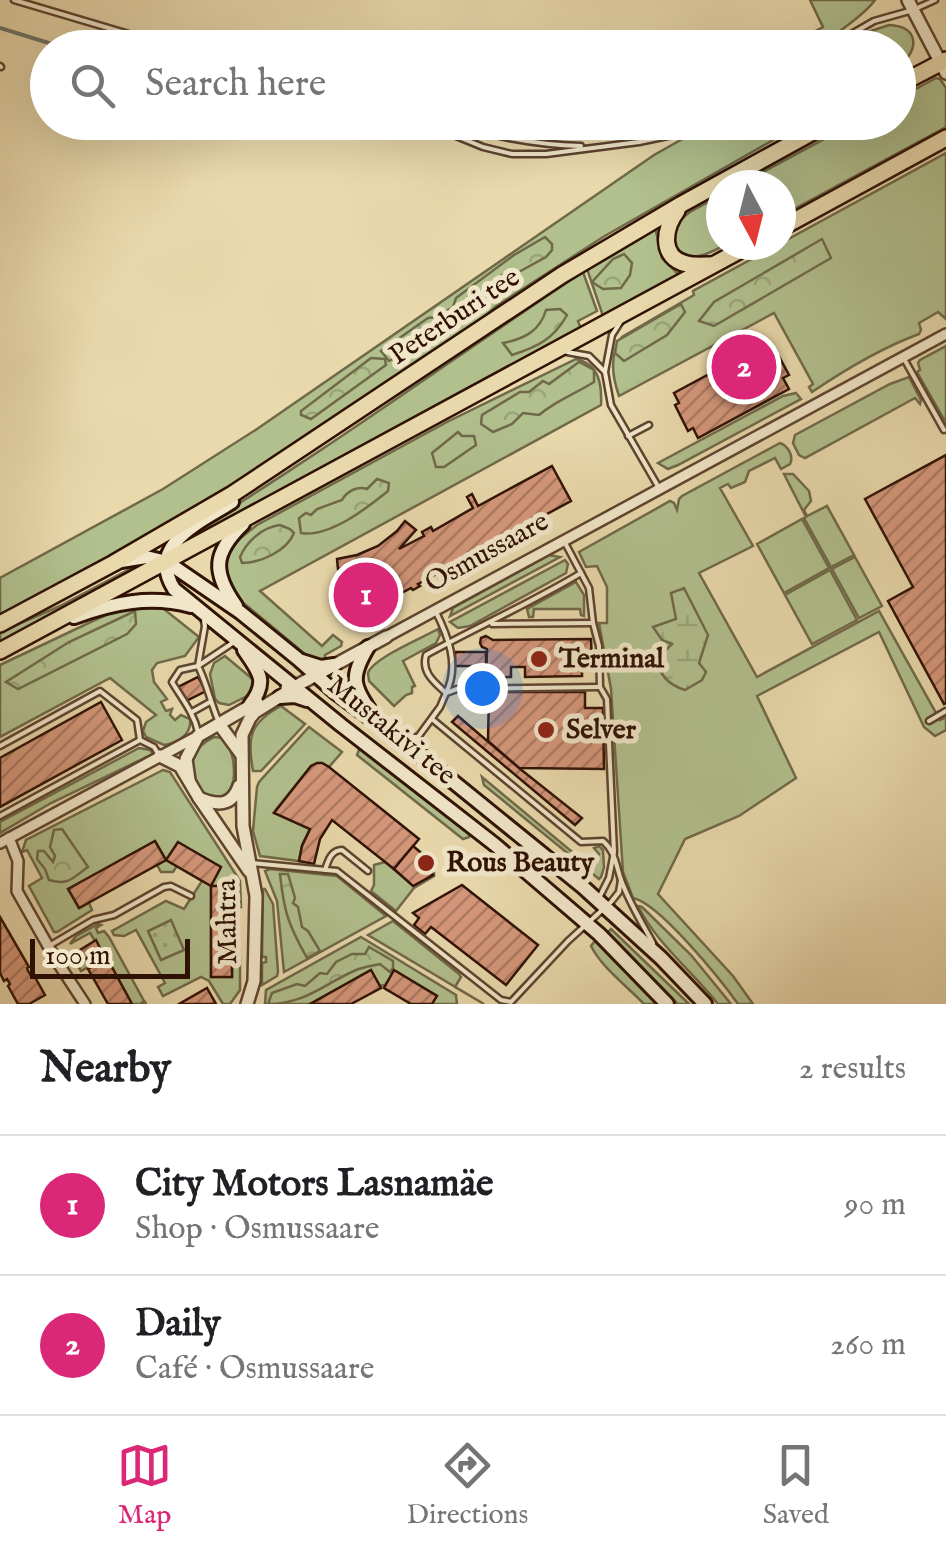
<!DOCTYPE html>
<html lang="en">
<head>
<meta charset="utf-8">
<style>
	:root { --surface:#fff; --page:#f6f6f6; --text:#202124; --muted:#757577; --line:#e0e0e0; --accent:#db2777 }
	body { margin:0; font-family:"IM FELL English",serif; background:var(--page); color:var(--text) }
	.compass { position:absolute; left:706px; top:170px; width:90px; height:90px; border-radius:50%; background:var(--surface); box-shadow:0 10px 40px #0002; rotate:173deg }
	.scale { position:absolute; left:30px; bottom:25px; width:160px; box-sizing:border-box; padding-left:10px; border:5px solid #301205; border-top:0; font-size:28px; line-height:35px; white-space:nowrap; color:#301205; -webkit-text-stroke:8px #f1e6c9; paint-order:stroke }
	.you { position:absolute; left:482px; top:688px; width:35px; height:35px; margin:-25px; border:8px solid #fff; border-radius:50%; background:#1a73e8; box-shadow:0 0 0 15px #1a73e833 }
	.badge { display:grid; place-items:center; width:65px; height:65px; border-radius:50%; background:var(--accent); color:#fff; font-size:32px; font-weight:700 }
	.pin { position:absolute; translate:-50% -50%; border:5px solid #fff; box-shadow:0 2px 10px #0006 }
	.list { margin:0; padding:0; list-style:none }
	h2 { display:flex; justify-content:space-between; align-items:center; height:130px; margin:0; padding:0 40px; font-size:42px }
	h2 small { font-size:32px; font-weight:400; color:var(--muted) }
	.list li { display:grid; grid-template-columns:65px 1fr auto; gap:30px; align-items:center; box-sizing:border-box; height:140px; padding:0 40px; border-top:2px solid var(--line) }
	.list b { display:block; font-size:38px; white-space:nowrap }
	.list p { margin:0; font-size:32px; white-space:nowrap; color:var(--muted) }
	.list em { font-size:32px; font-style:normal; color:var(--muted) }
	.icon { flex:none; width:55px; height:55px; fill:none; stroke:currentColor; stroke-width:2; stroke-linecap:round; stroke-linejoin:round }
	.map { position:relative; flex:none; width:946px; height:1004px; overflow:hidden }
	.search { position:absolute; background:var(--surface); box-shadow:0 10px 40px #0002; left:30px; right:30px; top:30px; height:110px; display:flex; align-items:center; gap:25px; box-sizing:border-box; padding:0 35px; border-radius:55px; color:var(--muted); font-size:38px }
	.sheet { height:410px; background:var(--surface) }
	nav { display:flex; justify-content:space-around; align-items:center; box-sizing:border-box; height:140px; border-top:2px solid var(--line); background:var(--surface); font-size:28px; color:var(--muted) }
	nav a { display:grid; justify-items:center; gap:5px }
	nav .on { color:var(--accent) }
	.map>svg:first-child { display:block }
</style>
</head>
<body>
<div class="map">
<svg width="946" height="1004" viewBox="0 0 946 1004">
	<defs>
		<pattern id="forest-crowns" width="20" height="18" patternUnits="userSpaceOnUse" patternTransform="scale(2.5)"><rect width="20" height="18" fill="#b1c08d"/><path d="M2 6a3 3 0 1 1 6 0M12 15a3 3 0 1 1 6 0" fill="none" stroke="#99a478"/></pattern>
		<pattern id="wetland-marsh" width="20" height="14" patternUnits="userSpaceOnUse" patternTransform="scale(2.5)"><rect width="20" height="14" fill="#b1c08d"/><path d="M1 5h8M5 5V1M11 12h8M15 12V8" fill="none" stroke="#99a478"/></pattern>
		<pattern id="park-dots" width="8" height="8" patternUnits="userSpaceOnUse" patternTransform="scale(2.5)"><rect width="8" height="8" fill="#b1c08d"/><path d="M2 2h.1M6 6h.1" fill="none" stroke="#99a478" stroke-width="1.8" stroke-linecap="round"/></pattern>
		<pattern id="building-hatch" width="6" height="6" patternUnits="userSpaceOnUse" patternTransform="scale(2.5)"><rect width="6" height="6" fill="#d5977b"/><path d="M-1 1l2-2M0 6l6-6M5 7l2-2" fill="none" stroke="#ad7a63"/></pattern>
	</defs>
	<rect width="100%" height="100%" fill="#e9d9ac"/>
	<filter id="stains"><feTurbulence type="fractalNoise" baseFrequency=".002" numOctaves="4"/><feColorMatrix values="0 0 0 0 .2 0 0 0 0 .09 0 0 0 0 .02 0 0 0 .5 -.17"/></filter>
	<radialGradient id="worn" r=".72"><stop offset=".6" stop-color="#630" stop-opacity="0"/><stop offset="1" stop-color="#630" stop-opacity=".3"/></radialGradient>
	<g fill="#b1c08d" stroke="#706949" stroke-width="2.5">
		<path d="M810 0H875C866 13 824 45 810 48 802 49 793 47 785 47L823 27Z"/>
		<path d="M889 25C919 26 920 50 899 66L898 48 842 47 868 32Z"/>
		<polygon points="936,78 940,79 946,88 946,127 781,216 781,185 739,185 854,123 898,122 899,98"/>
		<polygon points="711,123 803,123 603,237 495,307 477,324 282,456 163,528 0,617 0,578 163,489 257,429 654,155"/>
		<path d="M946 153V319L938 312 919 323 921 330 919 334C881 348 846 369 812 392L809 387 813 384 774 313 619 396C612 376 609 354 622 337L694 295 693 291Z"/>
		<path d="M721 195V245H725C706 255 688 265 673 244L676 223 690 212Z"/>
		<polygon points="655,227 662,258 679,275 603,316 587,269"/>
		<path d="M583 272 597 311 578 321 581 329 189 542 186 536C322 454 450 360 583 272Z"/>
		<polygon points="946,346 946,423 917,372 920,370 918,363 920,360"/>
		<path d="M576 359C599 364 602 384 601 405L260 591 322 646 333 635 342 642 341 646 325 655V660L311 659 234 595 223 568 229 547 257 525 447 422Z"/>
		<polygon points="909,377 921,400 920,404 915,398 805,458 799,455 793,443 795,435 890,384"/>
		<polygon points="796,393 801,399 678,465 668,469 658,463 783,396"/>
		<path d="M780 443C788 446 794 456 790 464L781 469 775 458 749 471 745 482 731 488 728 484 720 488 753 546 699 573 757 677 879 611 940 720 946 717V730L935 736 924 727 879 632 757 696 796 778 739 816 685 839 658 894 733 976 753 1004H738C721 980 659 903 633 898L623 872 611 689 599 623H607V587L597 566 586 567 579 552 670 501 674 503 677 510 679 499 682 496Z"/>
		<polygon points="784,474 793,474 809,491 811,501 804,510 807,516 827,506 854,555 831,567 804,518 806,517"/>
		<polygon points="802,519 829,568 784,593 757,544"/>
		<polygon points="549,555 560,557 450,616 453,608"/>
		<polygon points="855,557 882,606 859,618 832,569"/>
		<polygon points="565,560 568,564 566,573 470,626 458,628 450,622"/>
		<polygon points="139,564 147,566 0,644 0,632 60,606"/>
		<polygon points="830,570 857,620 812,644 785,595"/>
		<polygon points="576,582 584,595 584,616 581,615 580,609 534,609 533,617 529,617 527,609"/>
		<path d="M165 606V610L199 637 185 656 157 663 152 670 154 682 167 699 161 702 166 711 172 709 170 715 175 720 181 715 190 719C192 734 178 743 164 745L146 737 143 731 146 722 156 715 110 678 0 737V665L114 611 128 607Z"/>
		<path d="M438 629 440 635 436 643 403 661 415 686 412 687V693L406 695 394 706 369 681C369 678 368 676 368 673 373 658 424 637 438 629Z"/>
		<polygon points="225,656 256,682 251,694 229,705 219,703 215,699 210,674 214,663"/>
		<path d="M281 706 305 724 261 771H253C247 738 249 723 281 706Z"/>
		<polygon points="309,727 342,752 329,767 322,763 311,766 274,812 310,829 302,845 299,861 260,856 253,831 257,787 259,782"/>
		<path d="M214 737 222 738C232 749 234 759 234 774 234 790 222 806 204 794 202 793 197 783 196 781 186 762 195 746 214 737Z"/>
		<polygon points="360,747 469,834 469,837 463,839 357,755"/>
		<polygon points="139,748 150,750 153,754 51,803 0,833 0,822"/>
		<polygon points="163,770 170,772 240,881 241,907 232,907 232,886 211,886 211,977 232,977 232,958 240,957 240,990 230,1004 223,1004 209,981 201,977 163,996 158,987 165,983 136,930 124,936 114,935 112,931 166,901 184,909 202,881 167,860 177,866 173,872 161,872 157,865 166,860 69,889 79,908 89,903 92,910 57,932 54,932 29,886 42,878 27,850 22,852 26,840"/>
		<polygon points="482,777 583,861 588,855 595,860 599,854 594,848 599,846 603,850 604,867 601,877 599,879 587,869 484,785"/>
		<polygon points="385,862 413,885 432,875 426,869 427,868 434,873 434,876 414,888 396,911 371,891 374,885 374,865"/>
		<polygon points="270,869 337,876 386,916 284,972 277,901 265,871"/>
		<polygon points="263,889 265,889 273,904 278,972 277,976 262,985 262,963 266,962 266,957 262,957"/>
		<path d="M638 906 642 907 691 955 731 1004H718C692 971 657 944 638 906Z"/>
		<polygon points="393,921 459,974 461,977 455,987 484,1004 368,935"/>
		<polygon points="98,924 101,925 96,928 98,933 104,931 109,937 144,1001 141,1003 145,1002 146,1004 132,1004 104,952 92,956 94,960 103,956 103,959 81,971 76,963 101,950 90,933 70,944 76,936"/>
		<polygon points="611,929 689,1004 678,1004 608,932"/>
		<polygon points="361,937 456,995 457,1004 432,1004 436,995 395,971 385,985 380,986 371,970 310,1004 265,1004 266,990"/>
		<path d="M595 941 657 1004H644C627 986 602 968 591 946Z"/>
	</g>
	<g fill="url(#forest-crowns)" stroke="#706949" stroke-width="2.5">
		<polygon points="545,237 552,244 552,250 546,257 515,274 502,275 489,285 481,297 452,323 435,327 415,346 389,361 381,351 428,318 436,317 453,307 456,298 514,255"/>
		<polygon points="822,239 831,258 714,326 699,321 714,302"/>
		<polygon points="624,254 632,263 630,275 621,288 603,289 592,282 613,259"/>
		<polygon points="681,304 685,312 667,335 624,361 615,353 617,341"/>
		<path d="M560 309 567 315C554 339 537 347 512 355L503 343C524 339 540 331 546 310Z"/>
		<polygon points="371,358 385,359 386,365 311,419 301,415 301,411"/>
		<path d="M579 362 594 370V382C575 394 555 401 539 415L523 413 512 424 493 432 481 424 482 415 520 392H529L543 381 549 384Z"/>
		<polygon points="458,432 462,436 474,436 476,445 444,467 436,467 432,453"/>
		<path d="M377 479 389 483 388 491C367 508 329 538 301 533L299 518 306 513 311 515 317 509 342 500C347 491 357 486 367 489Z"/>
		<path d="M280 525 290 529 294 533C287 551 260 563 242 563L240 557C247 541 263 527 280 525Z"/>
		<polygon points="135,611 136,624 127,634 18,689 6,682 69,642"/>
		<path d="M62 829 88 867C72 878 69 886 49 880L45 869 37 859 38 851H44L53 862 55 856 50 847 54 830Z"/>
		<path d="M280 874H288L295 898 293 903 298 907 302 927 308 931 320 951 307 958C288 924 284 912 280 874Z"/>
		<path d="M369 947 393 961V968L390 972 380 964C372 966 363 967 356 970 324 984 305 1004 268 1004L272 993 297 984 305 986 320 973 327 974 336 962 352 954H365Z"/>
	</g>
	<path fill="url(#wetland-marsh)" stroke="#706949" stroke-width="2.5" d="M684 588 708 635 699 663 706 672 702 680 685 690C669 685 659 676 657 659L672 644 662 640 653 627 676 619 671 593Z"/>
	<polygon fill="url(#park-dots)" stroke="#706949" stroke-width="2.5" points="171,920 184,950 161,960 148,931"/>
	<g fill="none" stroke-linecap="round" stroke-linejoin="round">
		<polyline stroke="#70766e" stroke-width="4" points="0,28 65,48"/>
	</g>
	<g fill="url(#building-hatch)" stroke="#301205" stroke-width="2.5">
		<polygon points="765,344 771,353 776,351 789,375 783,378 789,389 698,438 693,428 688,431 675,405 679,403 674,393"/>
		<polygon points="946,455 946,703 944,704 888,601 913,587 865,499"/>
		<polygon points="552,466 571,501 418,584 420,586 413,590 411,588 363,614 349,587 369,577 364,567 338,569 337,559 357,555 378,546 397,531 405,521 416,530 399,549 424,536 422,532 431,527 433,531 473,508 467,497 472,494 478,506"/>
		<polygon points="486,636 493,640 591,639 592,666 582,666 582,676 525,677 525,667 511,667 511,677 486,678 487,649 482,647 480,643 481,638"/>
		<rect x="455" y="652" width="31" height="14"/>
		<polygon points="198,677 206,691 186,701 178,687"/>
		<polygon points="489,692 585,692 585,708 603,708 604,769 519,768 488,741"/>
		<polygon points="101,702 122,740 0,807 0,758"/>
		<polygon points="458,716 519,768 582,818 575,825 452,722"/>
		<polygon points="317,763 322,763 329,767 419,839 394,869 332,820 320,839 314,864 299,861 302,846 310,829 274,813 311,766"/>
		<polygon points="155,841 166,860 79,908 68,889"/>
		<polygon points="178,842 221,867 211,886 166,860"/>
		<polygon points="413,846 432,862 426,869 433,875 413,886 394,869"/>
		<polygon points="462,885 538,945 506,985 431,927 425,934 414,925 419,918 413,913"/>
		<rect x="211" y="886" width="21" height="91"/>
		<polygon points="0,917 29,967 27,968 28,971 30,974 32,972 45,995 29,1004 18,1004 8,986 10,984 7,979 4,981 0,973"/>
		<polygon points="96,940 101,950 85,959 80,950"/>
		<polygon points="107,958 132,1004 108,1004 88,969"/>
		<polygon points="371,970 381,988 351,1004 310,1004"/>
		<polygon points="394,970 437,996 432,1004 411,1004 384,988"/>
		<polygon points="207,988 216,1004 179,1004"/>
	</g>
	<g fill="none" stroke-linecap="round" stroke-linejoin="round">
		<defs>
			<g id="service">
				<polyline points="14,0 176,48"/>
				<polyline points="827,48 874,21 913,10 935,0"/>
				<polyline points="0,66 1,67"/>
				<polyline points="422,122 483,147 512,154 546,154 639,142 677,134 696,122"/>
				<path d="M439 122C486 134 532 145 581 146"/>
				<polyline points="567,352 589,356 605,372 612,335 621,321"/>
				<polyline points="903,357 944,430"/>
				<polyline points="605,372 611,405 659,488"/>
				<polyline points="628,436 649,425"/>
				<polyline points="581,573 589,588 593,623 599,646 600,687 607,699 614,852 609,878 600,896"/>
				<path d="M435 610C448 636 460 665 446 693 434 682 421 672 426 655 477 627 531 603 581 573L564 541"/>
				<polyline points="492,624 593,623"/>
				<polyline points="192,712 210,702"/>
				<path d="M432 719 581 842 603 841C617 853 616 869 623 885 631 905 642 924 653 943"/>
				<path d="M218 720C210 701 207 684 198 666L234 642"/>
				<polyline points="929,721 946,711"/>
				<path d="M198 732C194 713 182 699 172 682L180 670 198 666 205 626 204 621"/>
				<polyline points="404,737 418,737 419,749"/>
				<polyline points="418,737 440,707 446,693 457,689 598,687"/>
				<polyline points="0,746 100,691 137,720 140,740 154,747 157,752"/>
				<polyline points="0,816 140,740"/>
				<polyline points="252,863 337,871 501,1000 511,1002 568,941 611,902 619,892 621,880"/>
				<path d="M325 870C328 861 331 850 342 850L368 871"/>
				<polyline points="49,946 93,920 114,915 164,887 171,886 191,896"/>
			</g>
			<g id="minor">
				<polyline points="386,637 946,334"/>
				<polyline points="9,838 18,861 17,891 56,960 85,1004"/>
				<polyline points="0,843 198,736"/>
			</g>
			<g id="tertiary">
				<polyline points="908,0 946,73"/>
				<polyline points="287,688 296,686 386,637"/>
				<polyline points="219,724 241,754"/>
				<polyline points="160,756 180,766 199,798 249,871"/>
				<polyline points="189,780 186,759 198,736 257,702"/>
				<path d="M199 798C218 806 232 806 239 786"/>
				<polyline points="247,1004 254,981 256,896 243,826 242,735 250,718 255,712 287,692"/>
			</g>
			<g id="secondary">
				<path d="M232 502C201 522 146 544 174 589L341 725 494 844 599 934 667 1004"/>
				<polyline points="121,561 146,557 167,562 240,612 298,659 335,692 419,754 583,887 661,958 705,1004"/>
				<path d="M236 606C212 572 213 553 243 524"/>
				<path d="M74 617C113 603 150 595 191 606"/>
				<path d="M368 647C350 677 352 686 373 715"/>
				<path d="M244 650C260 673 268 682 250 705"/>
				<polyline points="302,661 321,667 334,665"/>
				<polyline points="280,697 295,696 307,700"/>
			</g>
			<g id="trunk">
				<polyline points="898,85 946,60"/>
				<path d="M677 211C664 228 659 258 687 264 694 266 704 265 712 265"/>
				<polyline points="781,228 946,138"/>
				<polyline points="0,624 114,563 231,495 562,275 682,204 831,122"/>
				<polyline points="0,651 750,245"/>
			</g>
		</defs>
		<use href="#service" stroke="#5e442f" stroke-width="9"/>
		<use href="#minor" stroke="#5e442f" stroke-width="14"/>
		<use href="#tertiary" stroke="#5e442f" stroke-width="16"/>
		<use href="#secondary" stroke="#301205" stroke-width="18"/>
		<use href="#trunk" stroke="#301205" stroke-width="20"/>
		<use href="#service" stroke="#f1e6c9" stroke-width="4"/>
		<use href="#minor" stroke="#f1e6c9" stroke-width="9"/>
		<use href="#tertiary" stroke="#f1e6c9" stroke-width="11"/>
		<use href="#secondary" stroke="#f1e6c9" stroke-width="12"/>
		<use href="#trunk" stroke="#e9d9ac" stroke-width="15"/>
	</g>
	<g fill="#8f2418" stroke="#f1e6c9" stroke-width="4">
		<circle cx="539" cy="659" r="10"/>
		<circle cx="546" cy="730" r="10"/>
		<circle cx="426" cy="863" r="10"/>
	</g>
	<g text-anchor="middle" dominant-baseline="central" stroke-width="10" stroke-linejoin="round" paint-order="stroke">
		<g font-size="28" fill="#301205" stroke="#f1e6c9">
			<text transform="translate(455 317) rotate(-34)">Peterburi tee</text>
			<text transform="translate(487 553) rotate(-29)">Osmussaare</text>
			<text transform="translate(391 731) rotate(39)">Mustakivi tee</text>
			<text transform="translate(228 922) rotate(-91)">Mahtra</text>
		</g>
		<g font-size="28" font-weight="bold" fill="#301205" stroke="#f1e6c9" text-anchor="start">
			<text x="559" y="659">Terminal</text>
			<text x="566" y="730">Selver</text>
			<text x="446" y="863">Rous Beauty</text>
		</g>
	</g>
	<rect width="100%" height="100%" filter="url(#stains)"/>
	<rect width="100%" height="100%" fill="url(#worn)"/>
</svg>
<svg class="compass" viewBox="-18 -18 36 36"><path d="M0-13l5 13h-10z" fill="#e53935"/><path d="M0 13l5-13h-10z" fill="#757577"/></svg>
<div class="scale">100 m</div>
<div class="you"></div>
<div class="pin badge" style="left:366px;top:595px">1</div>
<div class="pin badge" style="left:744px;top:367px">2</div>
<div class="search"><svg class="icon" aria-label="search" viewBox="0 0 24 24"><circle cx="10" cy="10" r="6"/><path d="M15 15l6 6"/></svg>Search here</div>
</div>
<section class="sheet">
<h2>Nearby<small>2 results</small></h2>
<ul class="list">
<li><span class="badge">1</span><div><b>City Motors Lasnamäe</b><p>Shop · Osmussaare</p></div><em>90 m</em></li>
<li><span class="badge">2</span><div><b>Daily</b><p>Café · Osmussaare</p></div><em>260 m</em></li>
</ul>
</section>
<nav>
<a class="on"><svg class="icon" aria-label="map" viewBox="0 0 24 24"><path d="M3 6l6-2 6 2 6-2v14l-6 2-6-2-6 2zM9 4v14M15 6v14"/></svg>Map</a>
<a><svg class="icon" aria-label="directions" viewBox="0 0 24 24"><path d="M12 3l9 9-9 9-9-9zM9 14v-3h6M13 9l2 2-2 2"/></svg>Directions</a>
<a><svg class="icon" aria-label="saved" viewBox="0 0 24 24"><path d="M7 4h10v16l-5-4-5 4z"/></svg>Saved</a>
</nav>
</body>
</html>
